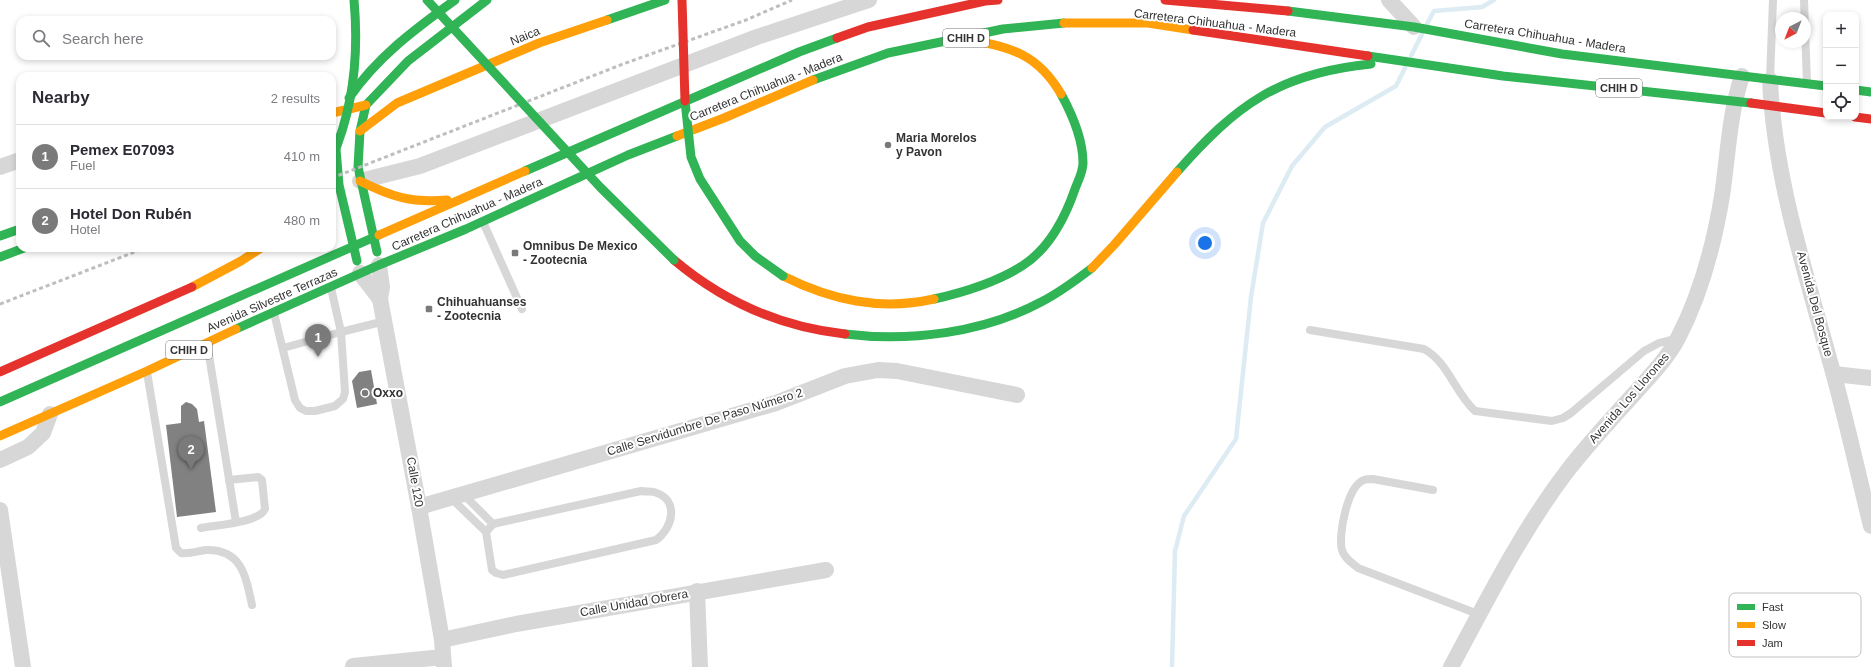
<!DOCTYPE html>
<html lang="en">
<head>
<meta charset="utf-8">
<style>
	:root { --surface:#fff; --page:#f2f2f3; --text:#2b2b33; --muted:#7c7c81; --line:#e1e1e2; --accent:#7a7a7a }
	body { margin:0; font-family:Arial,sans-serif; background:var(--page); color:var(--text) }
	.controls { position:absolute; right:12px; top:12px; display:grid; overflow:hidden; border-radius:8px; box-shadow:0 2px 6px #0003 }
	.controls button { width:36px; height:36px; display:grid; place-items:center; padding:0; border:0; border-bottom:1px solid var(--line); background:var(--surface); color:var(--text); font:20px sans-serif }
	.compass { position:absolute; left:1775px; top:12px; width:36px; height:36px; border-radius:50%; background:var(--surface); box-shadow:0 2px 6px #0003; rotate:222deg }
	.you { position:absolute; left:1205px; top:243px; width:14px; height:14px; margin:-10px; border:3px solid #fff; border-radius:50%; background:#1a73e8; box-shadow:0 0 0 6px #1a73e833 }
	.badge { display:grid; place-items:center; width:26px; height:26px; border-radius:50%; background:var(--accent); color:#fff; font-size:13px; font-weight:700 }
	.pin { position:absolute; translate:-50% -33px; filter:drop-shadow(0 1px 2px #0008) }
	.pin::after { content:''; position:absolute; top:21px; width:14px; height:12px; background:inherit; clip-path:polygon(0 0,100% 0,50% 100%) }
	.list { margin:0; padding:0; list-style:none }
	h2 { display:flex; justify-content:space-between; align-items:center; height:52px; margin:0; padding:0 16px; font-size:17px }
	h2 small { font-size:13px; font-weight:400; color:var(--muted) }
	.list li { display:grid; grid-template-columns:26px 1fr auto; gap:12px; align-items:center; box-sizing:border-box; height:64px; padding:0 16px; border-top:1px solid var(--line) }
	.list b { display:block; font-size:15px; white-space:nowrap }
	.list p { margin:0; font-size:13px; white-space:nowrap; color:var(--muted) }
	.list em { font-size:13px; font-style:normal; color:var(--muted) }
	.icon { flex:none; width:22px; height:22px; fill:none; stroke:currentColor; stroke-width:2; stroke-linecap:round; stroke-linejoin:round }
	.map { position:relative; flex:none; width:1871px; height:667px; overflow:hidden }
	.search { position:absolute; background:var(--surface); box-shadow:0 2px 6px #0003; left:16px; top:16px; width:320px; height:44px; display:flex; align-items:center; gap:10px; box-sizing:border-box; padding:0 14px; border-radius:12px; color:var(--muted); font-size:15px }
	.panel { position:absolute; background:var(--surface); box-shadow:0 2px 6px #0003; left:16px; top:72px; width:320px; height:180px; border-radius:12px }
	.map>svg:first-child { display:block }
</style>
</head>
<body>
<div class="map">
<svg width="1871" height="667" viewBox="0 0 1871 667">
	<rect width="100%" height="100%" fill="#fff"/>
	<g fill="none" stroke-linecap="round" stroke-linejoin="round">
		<g stroke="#ddebf3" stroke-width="4.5">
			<polyline points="1427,24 1434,11 1482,7 1494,0"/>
			<polyline points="1411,56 1422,34"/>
			<polyline points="1172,667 1175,551 1184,516 1236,439 1251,297 1263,223 1292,166 1325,127 1396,86 1405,68"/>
		</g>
	</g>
	<g fill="#818181">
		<polygon points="371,370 377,404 357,408 352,381 359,372"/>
		<polygon points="186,402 192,404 197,409 199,422 204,421 216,512 177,517 166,425 181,423 181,406"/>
	</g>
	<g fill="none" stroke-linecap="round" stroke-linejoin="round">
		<g stroke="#d7d7d7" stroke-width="8">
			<polyline points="1804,0 1807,83"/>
			<polyline points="1770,79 1773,0"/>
			<polyline points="483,222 522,309"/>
			<polyline points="274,313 295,400 300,408 306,411 315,411 335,406 343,399 345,392 341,332 385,321"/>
			<path d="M1310 330 1424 349C1448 362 1455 393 1475 411L1552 421 1563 418 1571 413 1644 351 1659 343 1678 338"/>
			<polyline points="207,343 236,522"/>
			<polyline points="283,348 341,332 331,288"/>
			<path d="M147 372 176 548 181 553C190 554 198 551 206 550 242 549 246 577 252 605"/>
			<path d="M1433 490 1373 479C1370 479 1366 479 1364 480 1347 486 1338 536 1342 550 1344 558 1352 563 1358 568L1478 614"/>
			<polyline points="463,494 493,524"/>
			<path d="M451 498 486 532 492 570 496 573 503 575 656 540C673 528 680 499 654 492 650 491 645 492 641 491L493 524 486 532"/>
			<path d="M201 528C216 525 259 523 265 509L262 480 258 477 229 480"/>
		</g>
		<g stroke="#d7d7d7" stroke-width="16">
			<polyline points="1389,0 1414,27"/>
			<path d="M1770 80C1774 175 1804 267 1829 358 1845 413 1857 470 1871 526"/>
			<polyline points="0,167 20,160"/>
			<polyline points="360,181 420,166 757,37 869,0"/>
			<polyline points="379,265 382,287 380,299 419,507 442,640 444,667"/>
			<polyline points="360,273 380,299"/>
			<polyline points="1834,374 1871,378"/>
			<polyline points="0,460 28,447 43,433 50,414"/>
			<polyline points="419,507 776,403 845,376 878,370 897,371 1017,395"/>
			<polyline points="0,510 23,667"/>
			<polyline points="697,591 700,667"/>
			<polyline points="442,640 516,624 826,570"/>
			<polyline points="353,666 443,657"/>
			<path d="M1451 667C1487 600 1522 530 1568 470 1589 443 1612 418 1635 393 1650 376 1667 359 1678 338 1701 294 1714 244 1722 196 1728 156 1729 115 1742 76"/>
		</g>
		<g stroke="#30b455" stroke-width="9">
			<polyline points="1288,11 1414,27 1562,54 1826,86"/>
			<polyline points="607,20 665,0"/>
			<polyline points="1368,56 1503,76 1751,103"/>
			<polyline points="813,80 888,53 1003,29 1064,23"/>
			<polyline points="1856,90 1871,92"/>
			<path d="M349 98C377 57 415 29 455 0"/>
			<polyline points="335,138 339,185 357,261"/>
			<polyline points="525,171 799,52 837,38"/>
			<path d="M1177 172C1236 105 1279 73 1371 64"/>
			<polyline points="0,236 20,229"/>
			<polyline points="377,252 358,167 360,131 366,105 408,61 487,0"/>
			<polyline points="0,257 24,248"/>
			<path d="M934 299C965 292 995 283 1022 266 1049 249 1065 218 1075 189 1078 181 1083 172 1083 163 1083 139 1072 114 1061 94"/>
			<polyline points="236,329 379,265 466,229 628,155 677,136"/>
			<path d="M845 334C910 342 983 333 1041 302 1059 293 1075 281 1092 268"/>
			<polyline points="0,402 379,235"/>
		</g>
		<g stroke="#ff9f0a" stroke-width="9">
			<polyline points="1064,23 1148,23 1193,30"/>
			<path d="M968 39C1011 48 1037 53 1061 94"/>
			<polyline points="332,113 366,105"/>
			<polyline points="360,131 397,103 539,43 607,20"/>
			<polyline points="677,136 724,118 813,80"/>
			<path d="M360 181C392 197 411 203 447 200"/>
			<polyline points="379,235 525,171"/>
			<polyline points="1092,268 1114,245 1177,172"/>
			<path d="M783 276C831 300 880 311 934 299"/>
			<polyline points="192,287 241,261 261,248"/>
			<polyline points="0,436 147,371 236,329"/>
		</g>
		<g stroke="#e5322d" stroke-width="9">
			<polyline points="1165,0 1288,11"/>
			<polyline points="1193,30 1368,56"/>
			<polyline points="837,38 868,27 985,1 998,0"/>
			<polyline points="1751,103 1826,113"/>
			<polyline points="1855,117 1871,119"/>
			<path d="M674 260C724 302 780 327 845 334"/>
			<polyline points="0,372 192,287"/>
		</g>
		<g stroke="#bebebe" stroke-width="3" stroke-dasharray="4 3" stroke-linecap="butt">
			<polyline points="332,178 623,64 746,20 792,0"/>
			<polyline points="0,304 145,248"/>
		</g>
		<g stroke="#30b455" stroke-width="9">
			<polyline points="427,0 600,187 674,260"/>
			<polyline points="685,101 691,157 700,179 740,241 755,256 783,276"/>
			<path d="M332 158C354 107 359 55 354 0"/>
		</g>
		<polyline stroke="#e5322d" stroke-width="9" points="682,0 685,101"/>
	</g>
	<g fill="#7a7a7a" stroke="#fff" stroke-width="1.5">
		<circle cx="888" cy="145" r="4"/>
		<rect x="511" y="249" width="8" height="8" rx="2"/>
		<rect x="425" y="305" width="8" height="8" rx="2"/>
		<circle cx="365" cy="393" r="4"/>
	</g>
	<g text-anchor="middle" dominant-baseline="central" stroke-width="4" stroke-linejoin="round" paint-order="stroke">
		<g fill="#fff" stroke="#707070" stroke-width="1">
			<rect x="943" y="29" width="46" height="18" rx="3"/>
			<rect x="1596" y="79" width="46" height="18" rx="3"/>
			<rect x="166" y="341" width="46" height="18" rx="3"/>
		</g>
		<g font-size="11" font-weight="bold" fill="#333">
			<text x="966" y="38">CHIH D</text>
			<text x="1619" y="88">CHIH D</text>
			<text x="189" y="350">CHIH D</text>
		</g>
		<g font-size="12" fill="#333" stroke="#fff">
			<text transform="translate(1215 23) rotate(7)">Carretera Chihuahua - Madera</text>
			<text transform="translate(525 36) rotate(-22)">Naica</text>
			<text transform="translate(1545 36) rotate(9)">Carretera Chihuahua - Madera</text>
			<text transform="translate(766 87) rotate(-22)">Carretera Chihuahua - Madera</text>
			<text transform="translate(467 214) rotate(-24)">Carretera Chihuahua - Madera</text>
			<text transform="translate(272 300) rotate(-24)">Avenida Silvestre Terrazas</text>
			<text transform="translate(1815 304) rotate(75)">Avenida Del Bosque</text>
			<text transform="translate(1629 398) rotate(-49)">Avenida Los Llorones</text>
			<text transform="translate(705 422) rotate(-17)">Calle Servidumbre De Paso Número 2</text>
			<text transform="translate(415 482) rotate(80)">Calle 120</text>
			<text transform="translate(634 603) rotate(-10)">Calle Unidad Obrera</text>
		</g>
		<g font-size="12" font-weight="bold" fill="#333" stroke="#fff" text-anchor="start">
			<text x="896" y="138">Maria Morelos<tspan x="896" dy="14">y Pavon</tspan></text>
			<text x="523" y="246">Omnibus De Mexico<tspan x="523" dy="14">- Zootecnia</tspan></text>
			<text x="437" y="302">Chihuahuanses<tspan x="437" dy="14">- Zootecnia</tspan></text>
			<text x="373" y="393">Oxxo</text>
		</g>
	</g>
	<rect x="1729" y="593" width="132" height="64" rx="6" fill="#fff" stroke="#c2c2c2" stroke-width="1"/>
	<rect x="1737" y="604" width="18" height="6" fill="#30b455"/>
	<rect x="1737" y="622" width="18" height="6" fill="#ff9f0a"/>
	<rect x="1737" y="640" width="18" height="6" fill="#e5322d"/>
	<g font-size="11" fill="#333">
		<text x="1762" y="611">Fast</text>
		<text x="1762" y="629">Slow</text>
		<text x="1762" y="647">Jam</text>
	</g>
</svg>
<div class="controls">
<button>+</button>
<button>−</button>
<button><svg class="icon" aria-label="locate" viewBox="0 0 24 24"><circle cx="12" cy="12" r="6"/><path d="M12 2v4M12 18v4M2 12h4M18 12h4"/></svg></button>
</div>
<svg class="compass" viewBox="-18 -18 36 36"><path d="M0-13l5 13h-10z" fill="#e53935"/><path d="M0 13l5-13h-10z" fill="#7c7c81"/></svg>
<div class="you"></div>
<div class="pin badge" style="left:318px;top:357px">1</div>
<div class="pin badge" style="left:191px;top:469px">2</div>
<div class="search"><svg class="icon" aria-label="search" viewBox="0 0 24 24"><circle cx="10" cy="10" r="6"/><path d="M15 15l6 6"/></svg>Search here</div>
<section class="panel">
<h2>Nearby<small>2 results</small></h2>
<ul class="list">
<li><span class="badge">1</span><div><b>Pemex E07093</b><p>Fuel</p></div><em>410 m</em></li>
<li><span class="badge">2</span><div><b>Hotel Don Rubén</b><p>Hotel</p></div><em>480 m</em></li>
</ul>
</section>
</div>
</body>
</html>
